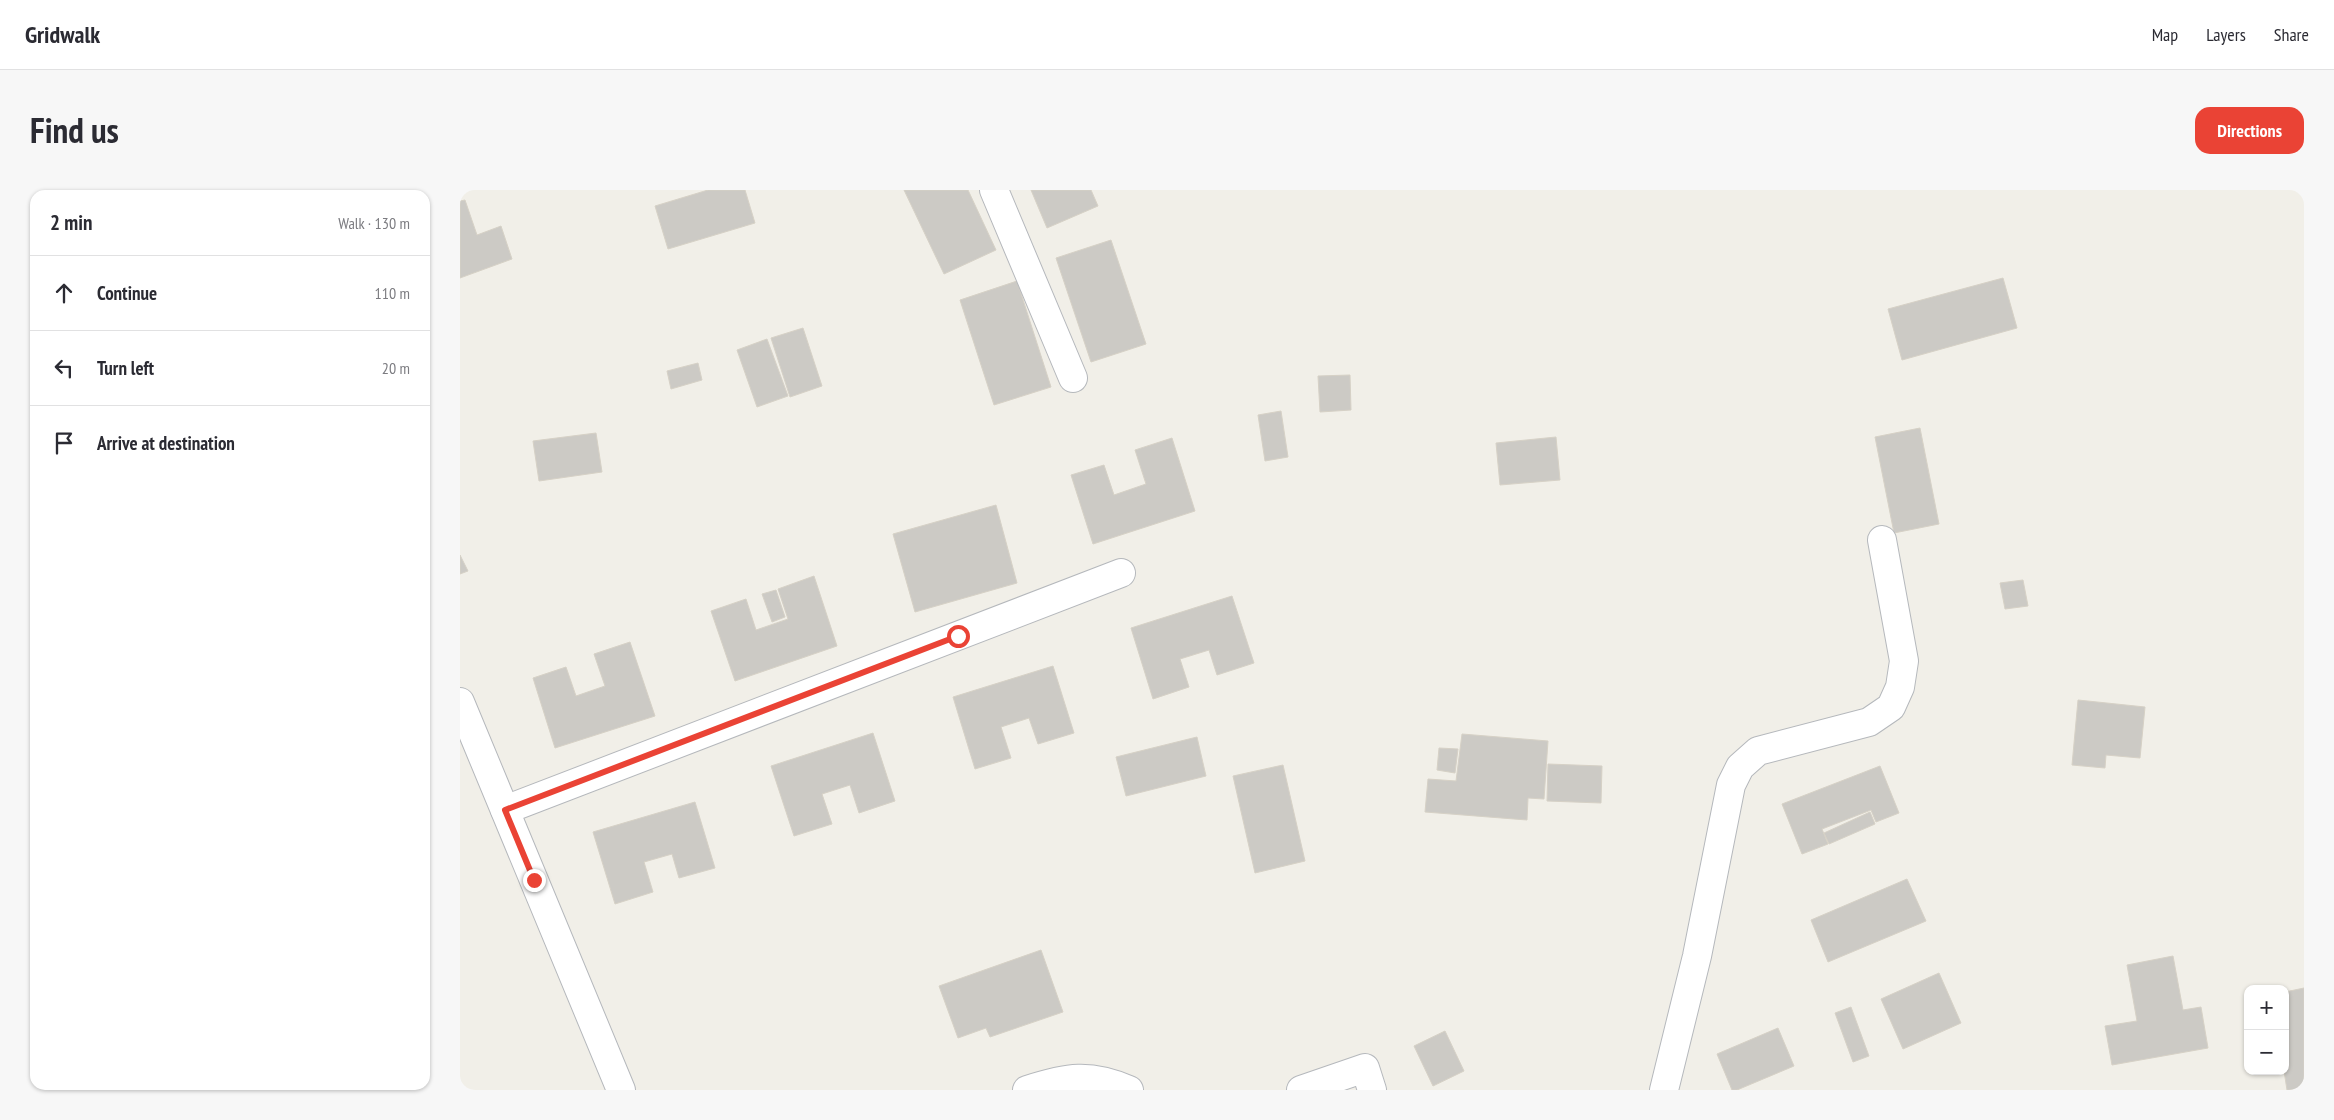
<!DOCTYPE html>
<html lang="en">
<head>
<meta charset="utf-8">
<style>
	:root { --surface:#fff; --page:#f7f7f7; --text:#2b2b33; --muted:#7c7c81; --line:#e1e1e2; --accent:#ea4335 }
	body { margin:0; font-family:"PT Sans Narrow",sans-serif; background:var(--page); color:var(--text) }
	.controls { position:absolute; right:15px; bottom:15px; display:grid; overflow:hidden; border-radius:10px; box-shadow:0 1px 4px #0004 }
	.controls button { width:45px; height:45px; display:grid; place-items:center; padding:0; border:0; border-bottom:1px solid var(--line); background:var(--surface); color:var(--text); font:25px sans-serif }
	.stop { position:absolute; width:15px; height:15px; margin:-11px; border:4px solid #ea4335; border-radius:50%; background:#fff }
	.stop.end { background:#ea4335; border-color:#fff; box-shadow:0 1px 5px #0008 }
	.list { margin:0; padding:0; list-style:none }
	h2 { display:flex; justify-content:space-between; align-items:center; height:65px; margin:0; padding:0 20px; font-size:21px }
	h2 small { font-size:16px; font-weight:400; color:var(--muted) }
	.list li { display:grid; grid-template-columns:32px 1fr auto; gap:15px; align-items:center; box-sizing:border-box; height:75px; padding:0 20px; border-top:1px solid var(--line) }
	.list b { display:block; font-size:19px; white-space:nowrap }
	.list em { font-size:16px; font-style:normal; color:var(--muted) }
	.icon { flex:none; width:28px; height:28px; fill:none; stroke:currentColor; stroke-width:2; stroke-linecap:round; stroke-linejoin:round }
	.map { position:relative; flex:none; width:1844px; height:900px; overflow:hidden; border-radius:15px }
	header { display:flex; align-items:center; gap:30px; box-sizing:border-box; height:70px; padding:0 25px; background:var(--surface); border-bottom:1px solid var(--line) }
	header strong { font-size:24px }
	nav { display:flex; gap:28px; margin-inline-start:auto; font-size:18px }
	.intro { display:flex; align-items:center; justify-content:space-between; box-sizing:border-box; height:120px; padding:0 30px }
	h1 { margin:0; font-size:35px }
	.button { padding:12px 22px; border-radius:15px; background:var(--accent); color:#fff; font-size:18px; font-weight:700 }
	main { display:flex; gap:30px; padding:0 30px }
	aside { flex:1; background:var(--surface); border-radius:15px; box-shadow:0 1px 4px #0004 }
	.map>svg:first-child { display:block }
</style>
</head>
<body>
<header>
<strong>Gridwalk</strong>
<nav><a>Map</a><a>Layers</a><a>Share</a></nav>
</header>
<div class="intro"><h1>Find us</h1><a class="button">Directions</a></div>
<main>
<aside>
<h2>2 min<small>Walk · 130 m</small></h2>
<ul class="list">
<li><svg class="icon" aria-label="ahead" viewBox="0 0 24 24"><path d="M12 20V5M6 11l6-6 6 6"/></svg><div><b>Continue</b></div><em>110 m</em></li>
<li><svg class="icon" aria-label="left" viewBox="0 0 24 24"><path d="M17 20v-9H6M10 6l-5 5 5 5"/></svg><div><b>Turn left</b></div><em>20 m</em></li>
<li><svg class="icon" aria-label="arrive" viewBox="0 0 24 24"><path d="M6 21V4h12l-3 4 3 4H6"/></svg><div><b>Arrive at destination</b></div></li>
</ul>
</aside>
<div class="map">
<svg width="1844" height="900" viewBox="0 0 1844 900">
	<rect width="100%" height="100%" fill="#f1efe8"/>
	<g fill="#cccac5" stroke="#d6d1c6">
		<polygon points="248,0 285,0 295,33 208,59 195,16"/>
		<polygon points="444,0 508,0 536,60 484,84"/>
		<polygon points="571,0 631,0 638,16 587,38"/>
		<polygon points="5,10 17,45 41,36 52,69 0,88 0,11"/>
		<polygon points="651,50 686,154 631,172 596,68"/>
		<polygon points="1543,88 1557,138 1442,170 1428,119"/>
		<polygon points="557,91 591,197 534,215 500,110"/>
		<polygon points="343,138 362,196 330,207 311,148"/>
		<polygon points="307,149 328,206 297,217 277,160"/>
		<polygon points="238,173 242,190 211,199 207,181"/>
		<polygon points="890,185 891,220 860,222 858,186"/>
		<polygon points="821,221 828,267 805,271 798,225"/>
		<polygon points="1460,238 1479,334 1434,343 1415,247"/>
		<polygon points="136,243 142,282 79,291 73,251"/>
		<polygon points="1096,247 1100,290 1040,295 1036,253"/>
		<polygon points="712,248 735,321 633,354 611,285 644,275 654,305 686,294 675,260"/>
		<polygon points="536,315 557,393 455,422 433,344"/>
		<polygon points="0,365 8,381 0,384"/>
		<polygon points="354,386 377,456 275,491 251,421 286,409 296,440 328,429 318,399"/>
		<polygon points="1563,390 1568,416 1545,419 1540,393"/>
		<polygon points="316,400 325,427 312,432 302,404"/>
		<polygon points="772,406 794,473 757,485 749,460 720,469 729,497 693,509 671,438"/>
		<polygon points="170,452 195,526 95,558 73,488 106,477 116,506 145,496 134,464"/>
		<polygon points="593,476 614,543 578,554 569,528 541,537 551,568 515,579 493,507"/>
		<polygon points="1618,510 1685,517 1680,568 1646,565 1645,578 1612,575"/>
		<polygon points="413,543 435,611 399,623 390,595 362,604 372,634 334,646 311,576"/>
		<polygon points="1002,544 1088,551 1084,609 1068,608 1067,630 965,622 968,589 996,591"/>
		<polygon points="737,547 746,586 666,606 656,567"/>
		<polygon points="979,558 998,559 995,583 977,580"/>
		<polygon points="1088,574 1142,576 1141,613 1087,611"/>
		<polygon points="823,575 845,671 795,683 773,586"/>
		<polygon points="1420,576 1439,623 1416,632 1411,620 1362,639 1368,654 1342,664 1322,614"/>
		<polygon points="235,612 255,678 219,688 212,664 184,672 193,702 155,714 133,642"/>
		<polygon points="1410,622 1415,634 1369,654 1364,643"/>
		<polygon points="1447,689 1466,731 1368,772 1351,730"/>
		<polygon points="581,760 603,822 530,847 526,838 498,848 479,796"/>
		<polygon points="1713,766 1723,820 1741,817 1748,858 1652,875 1645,836 1677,831 1667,775"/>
		<polygon points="1479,783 1501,833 1443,859 1421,809"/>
		<polygon points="1844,798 1844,900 1827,900 1824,881 1825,802"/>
		<polygon points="1391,817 1409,866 1393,872 1375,823"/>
		<polygon points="1318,838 1334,876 1277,900 1272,900 1257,864"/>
		<polygon points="985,841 1004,881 973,896 954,856"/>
	</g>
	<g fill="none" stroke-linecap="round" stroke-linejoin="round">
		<defs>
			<g id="minor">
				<polyline points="534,0 613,188"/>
				<polyline points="0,512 161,900"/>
				<polyline points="45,620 661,383"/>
				<path d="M567 900C607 887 630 883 669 900"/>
				<polyline points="841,900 905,878 912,900"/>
				<polyline points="1204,900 1237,766 1271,595 1280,577 1298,561 1409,532 1431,517 1440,497 1444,471 1422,350"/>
			</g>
		</defs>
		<use href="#minor" stroke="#b5b8bc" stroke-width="30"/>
		<use href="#minor" stroke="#fff" stroke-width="28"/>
	</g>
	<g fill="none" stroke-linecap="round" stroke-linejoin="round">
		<polyline stroke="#ea4335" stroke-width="6" points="74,690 45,620 498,446"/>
	</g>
</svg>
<div class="controls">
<button>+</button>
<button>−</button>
</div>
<div class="stop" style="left:498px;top:446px"></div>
<div class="stop end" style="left:74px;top:690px"></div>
</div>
</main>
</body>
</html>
